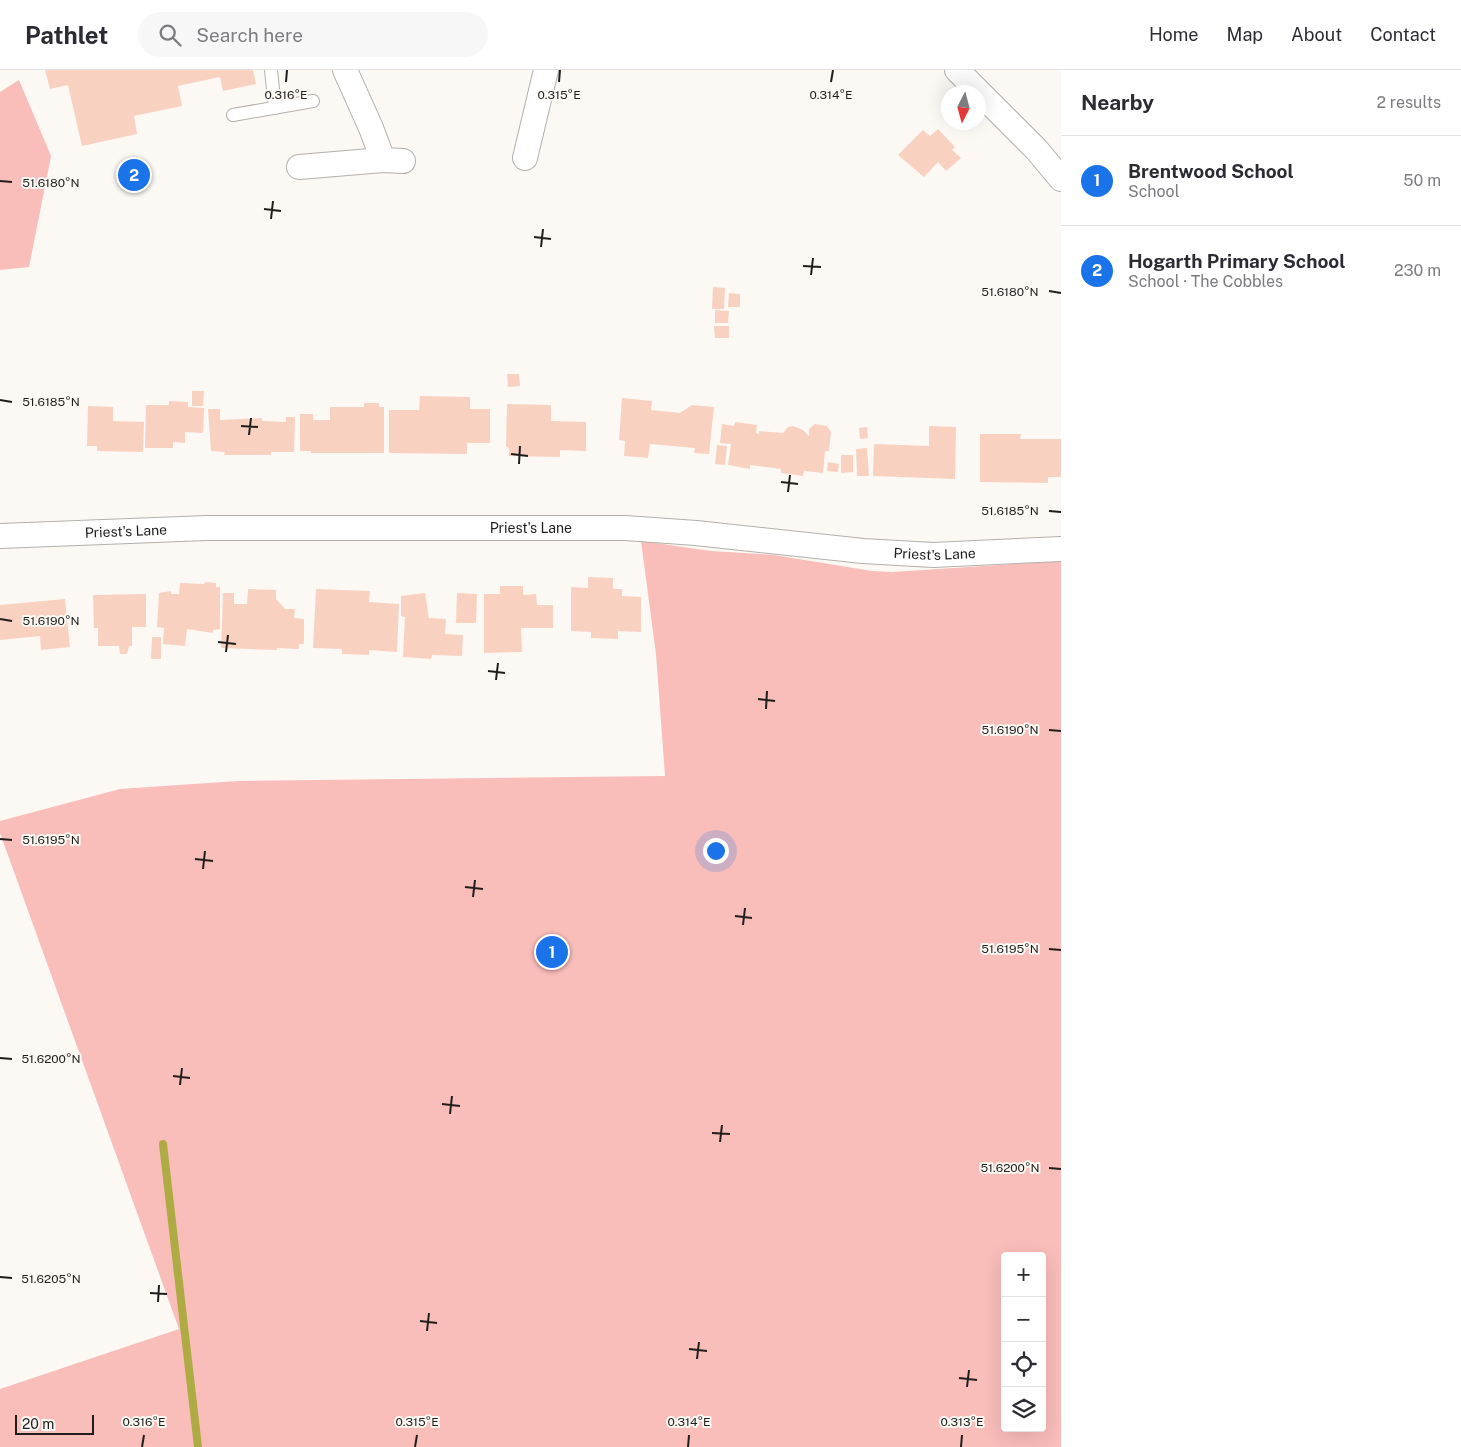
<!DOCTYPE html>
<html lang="en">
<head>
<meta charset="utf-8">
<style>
	:root { --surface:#fff; --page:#f7f7f7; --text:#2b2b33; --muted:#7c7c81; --line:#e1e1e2; --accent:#1a73e8 }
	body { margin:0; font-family:"Public Sans",sans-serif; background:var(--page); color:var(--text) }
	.controls { position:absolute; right:15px; bottom:15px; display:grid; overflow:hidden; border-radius:5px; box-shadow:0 5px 20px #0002 }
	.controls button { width:45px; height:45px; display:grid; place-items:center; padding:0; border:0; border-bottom:1px solid var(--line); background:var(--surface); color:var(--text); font:25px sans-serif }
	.compass { position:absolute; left:941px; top:15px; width:45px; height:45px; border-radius:50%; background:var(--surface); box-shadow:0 5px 20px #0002; rotate:186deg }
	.scale { position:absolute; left:15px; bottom:12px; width:79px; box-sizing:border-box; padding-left:5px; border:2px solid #1f1e1d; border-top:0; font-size:14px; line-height:18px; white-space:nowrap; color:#1f1e1d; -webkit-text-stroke:4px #fcf8f4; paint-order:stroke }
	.you { position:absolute; left:715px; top:780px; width:18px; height:18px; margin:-12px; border:4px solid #fff; border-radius:50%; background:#1a73e8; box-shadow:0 0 0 8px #1a73e833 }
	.badge { display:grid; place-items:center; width:32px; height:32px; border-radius:50%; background:var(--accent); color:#fff; font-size:16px; font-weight:700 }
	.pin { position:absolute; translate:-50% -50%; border:2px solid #fff; box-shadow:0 1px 5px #0006 }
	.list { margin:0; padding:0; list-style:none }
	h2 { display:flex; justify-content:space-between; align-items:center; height:65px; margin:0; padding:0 20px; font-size:21px }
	h2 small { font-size:16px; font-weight:400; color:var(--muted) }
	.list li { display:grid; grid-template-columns:32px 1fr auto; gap:15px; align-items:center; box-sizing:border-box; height:90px; padding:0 20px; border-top:1px solid var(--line) }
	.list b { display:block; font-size:19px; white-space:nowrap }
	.list p { margin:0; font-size:16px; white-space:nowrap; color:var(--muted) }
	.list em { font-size:16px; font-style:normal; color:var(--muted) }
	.icon { flex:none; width:28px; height:28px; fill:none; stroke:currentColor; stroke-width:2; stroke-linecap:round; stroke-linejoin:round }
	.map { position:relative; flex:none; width:1061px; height:1377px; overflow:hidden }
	header { display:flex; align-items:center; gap:30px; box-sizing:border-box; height:70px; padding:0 25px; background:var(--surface); border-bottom:1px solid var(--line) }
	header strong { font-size:24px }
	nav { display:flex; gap:28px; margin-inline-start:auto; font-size:18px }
	.search { width:350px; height:45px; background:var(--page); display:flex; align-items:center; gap:12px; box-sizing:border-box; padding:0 18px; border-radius:28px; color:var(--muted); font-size:19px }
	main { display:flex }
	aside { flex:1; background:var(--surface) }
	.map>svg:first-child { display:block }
</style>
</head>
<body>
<header>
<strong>Pathlet</strong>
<div class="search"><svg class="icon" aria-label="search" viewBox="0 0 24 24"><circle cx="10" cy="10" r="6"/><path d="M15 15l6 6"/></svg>Search here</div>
<nav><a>Home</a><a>Map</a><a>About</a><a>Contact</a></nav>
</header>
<main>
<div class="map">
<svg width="1061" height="1377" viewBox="0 0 1061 1377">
	<rect width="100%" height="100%" fill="#fcf8f4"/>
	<g fill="#f9bdba" fill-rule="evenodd">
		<polygon points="19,10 51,86 29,197 0,200 0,22"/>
		<path d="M641 471 711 481 774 485 872 501 893 502 1061 491V1377H0V1319L179 1259 0 763V751L120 719 238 711 665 706 656 584ZM1005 1186H1042V1358H1005Z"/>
	</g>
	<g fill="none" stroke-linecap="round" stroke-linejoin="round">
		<polyline stroke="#aeab45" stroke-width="8" points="163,1074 198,1377"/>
	</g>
	<g fill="#f9d1c1">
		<polygon points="45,0 253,0 256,14 223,21 220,7 178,16 182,36 134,46 137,64 82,76 68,15 50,19"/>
		<polygon points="938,59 955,77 952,80 961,88 946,101 938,92 924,107 898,85 923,60 930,66"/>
		<polygon points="713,217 725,218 724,239 712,239"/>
		<polygon points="729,223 740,224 740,237 728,237"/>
		<polygon points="715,240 729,241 728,253 715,253"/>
		<polygon points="714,256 729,256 729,268 715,268"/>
		<polygon points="507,304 519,304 520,316 508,317"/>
		<polygon points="192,321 204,321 203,336 192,336"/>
		<polygon points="420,326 470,327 470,339 490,339 490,373 467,373 467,384 389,383 389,340 419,340"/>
		<polygon points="622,328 652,331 651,340 680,343 692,335 714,337 709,384 694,383 695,378 650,374 648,388 624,386 625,371 619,370"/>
		<polygon points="169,331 188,332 188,337 204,338 203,363 185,362 185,373 173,372 173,378 145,378 146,335 169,335"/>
		<polygon points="364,333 379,333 379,337 384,337 384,383 311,383 311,381 300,381 300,344 313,344 313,350 330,350 330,337 364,337"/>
		<polygon points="507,334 551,335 551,351 586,352 586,381 560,380 560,387 509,386 509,378 506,377"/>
		<polygon points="88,336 113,337 113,351 144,352 143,382 97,381 97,376 87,376"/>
		<polygon points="208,339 220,339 220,350 262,348 262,351 286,352 286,347 295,347 294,382 271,382 271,385 224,385 225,382 211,381"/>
		<polygon points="735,352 757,355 756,363 759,364 759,361 783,363 788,357 793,356 803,360 809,366 809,359 815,354 827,356 831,362 829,381 825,381 823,403 804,401 803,406 781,403 781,399 750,395 750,399 728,395 731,374 720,373 722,354 734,356"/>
		<polygon points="929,356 956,357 955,409 873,406 874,374 929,376"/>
		<polygon points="867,357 868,368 860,369 859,358"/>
		<polygon points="980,364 1021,364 1020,369 1061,369 1061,407 1048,407 1048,413 980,412"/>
		<polygon points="717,375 727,376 725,395 715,394"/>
		<polygon points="867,378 869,406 857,406 856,379"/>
		<polygon points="841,385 853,385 853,402 841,403"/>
		<polygon points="828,392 839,394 838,402 827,401"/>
		<polygon points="588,507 613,508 613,519 622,519 622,526 641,527 641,562 618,561 618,569 591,568 591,562 571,561 571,517 588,518"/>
		<polygon points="205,512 216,513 216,517 220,517 220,559 213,560 213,563 187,559 185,576 163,574 164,558 157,557 159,523 171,521 171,524 179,524 180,513 204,514"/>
		<polygon points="500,516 523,516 523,525 536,524 537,535 553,535 553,558 521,558 522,582 484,583 484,524 500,524"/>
		<polygon points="248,519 276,520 276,529 285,539 295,539 294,548 304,549 304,574 299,574 299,579 277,578 277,580 221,578 223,523 234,523 234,534 247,534"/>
		<polygon points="316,519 370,521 369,532 399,534 397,582 369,580 369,585 342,584 342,579 313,578"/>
		<polygon points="425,523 429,548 446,549 445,564 463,565 462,586 432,585 431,589 403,587 405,547 401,546 401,526"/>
		<polygon points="457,523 477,524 476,553 456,553"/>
		<polygon points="146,524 146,557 132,557 132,576 129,576 127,584 120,584 119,576 98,576 98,558 94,558 93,525"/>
		<polygon points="65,529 70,577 41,580 40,566 0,570 0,535"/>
		<polygon points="152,567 161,567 161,589 151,589"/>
	</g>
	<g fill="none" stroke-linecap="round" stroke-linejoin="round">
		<defs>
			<g id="lane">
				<polyline points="271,0 275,38"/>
				<polyline points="233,45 313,31"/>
			</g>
			<g id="street">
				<polyline points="345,0 371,58 383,90"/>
				<polyline points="957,0 1036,79 1061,109"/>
				<polyline points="525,88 546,0"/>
				<polyline points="299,97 383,90 403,91"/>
				<path id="s1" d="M0 466 207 458H625L696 463 863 481 933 485 1061 479"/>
			</g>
		</defs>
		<use href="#lane" stroke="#b3b0ac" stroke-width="14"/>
		<use href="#street" stroke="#b3b0ac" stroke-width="26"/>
		<use href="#lane" stroke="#fff" stroke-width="12"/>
		<use href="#street" stroke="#fff" stroke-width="24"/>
	</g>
	<path fill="none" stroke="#1f1e1d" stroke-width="2" d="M286 12 287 0M559 12 560 0M831 12 833 0M0 111 12 112M264 139 281 141M271 149 273 131M534 167 551 169M541 177 543 159M803 196 821 197M811 205 813 188M1049 221 1061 223M0 330 12 332M241 356 258 357M249 365 251 348M511 384 528 386M519 394 520 376M781 412 798 414M788 422 790 405M1049 441 1061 442M0 549 12 551M218 572 236 574M226 582 228 565M488 601 505 603M496 610 498 593M758 629 775 631M766 639 767 621M1049 660 1061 661M0 769 12 770M195 789 213 791M203 799 205 781M465 817 483 819M473 827 475 810M735 846 752 848M743 855 745 838M1049 879 1061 880M0 988 12 989M173 1006 190 1008M180 1015 182 998M442 1034 460 1036M450 1044 452 1026M712 1063 730 1064M720 1072 722 1055M1049 1098 1061 1099M0 1207 12 1208M150 1223 167 1224M158 1232 159 1215M420 1251 437 1253M427 1261 429 1243M689 1279 707 1281M697 1289 699 1272M959 1308 977 1310M967 1317 969 1300M142 1377 144 1365M415 1377 417 1365M688 1377 689 1365M961 1377 962 1365"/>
	<g text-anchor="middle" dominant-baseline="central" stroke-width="4" stroke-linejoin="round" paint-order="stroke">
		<g font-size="14" fill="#1f1e1d" stroke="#fcf8f4">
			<text stroke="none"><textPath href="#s1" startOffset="531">Priest's Lane</textPath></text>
			<text stroke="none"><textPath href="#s1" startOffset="126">Priest's Lane</textPath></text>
			<text stroke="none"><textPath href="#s1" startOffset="936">Priest's Lane</textPath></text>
		</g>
	</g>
	<g font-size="12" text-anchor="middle" fill="#1f1e1d" stroke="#fcf8f4" stroke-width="4" stroke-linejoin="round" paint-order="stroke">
		<text x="286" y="29">0.316°E</text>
		<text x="559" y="29">0.315°E</text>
		<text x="831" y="29">0.314°E</text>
		<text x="51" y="117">51.6180°N</text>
		<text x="1010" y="226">51.6180°N</text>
		<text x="51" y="336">51.6185°N</text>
		<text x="1010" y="445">51.6185°N</text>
		<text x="51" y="555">51.6190°N</text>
		<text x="1010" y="664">51.6190°N</text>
		<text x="51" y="774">51.6195°N</text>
		<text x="1010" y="883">51.6195°N</text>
		<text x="51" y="993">51.6200°N</text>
		<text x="1010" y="1102">51.6200°N</text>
		<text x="51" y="1213">51.6205°N</text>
		<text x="144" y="1356">0.316°E</text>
		<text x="417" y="1356">0.315°E</text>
		<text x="689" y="1356">0.314°E</text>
		<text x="962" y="1356">0.313°E</text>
	</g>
</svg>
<div class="controls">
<button>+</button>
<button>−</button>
<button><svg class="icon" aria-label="locate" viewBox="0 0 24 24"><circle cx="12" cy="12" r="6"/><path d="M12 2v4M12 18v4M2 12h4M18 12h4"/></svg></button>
<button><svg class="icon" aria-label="layers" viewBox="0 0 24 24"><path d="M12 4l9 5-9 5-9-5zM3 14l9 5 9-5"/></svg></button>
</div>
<svg class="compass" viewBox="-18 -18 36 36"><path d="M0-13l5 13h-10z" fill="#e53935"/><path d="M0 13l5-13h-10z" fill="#7c7c81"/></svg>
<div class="scale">20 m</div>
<div class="you"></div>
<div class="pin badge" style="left:552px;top:882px">1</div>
<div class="pin badge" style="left:134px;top:105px">2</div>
</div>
<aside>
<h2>Nearby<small>2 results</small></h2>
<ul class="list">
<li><span class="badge">1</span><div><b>Brentwood School</b><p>School</p></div><em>50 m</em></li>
<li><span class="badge">2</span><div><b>Hogarth Primary School</b><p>School · The Cobbles</p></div><em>230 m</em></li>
</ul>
</aside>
</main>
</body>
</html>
